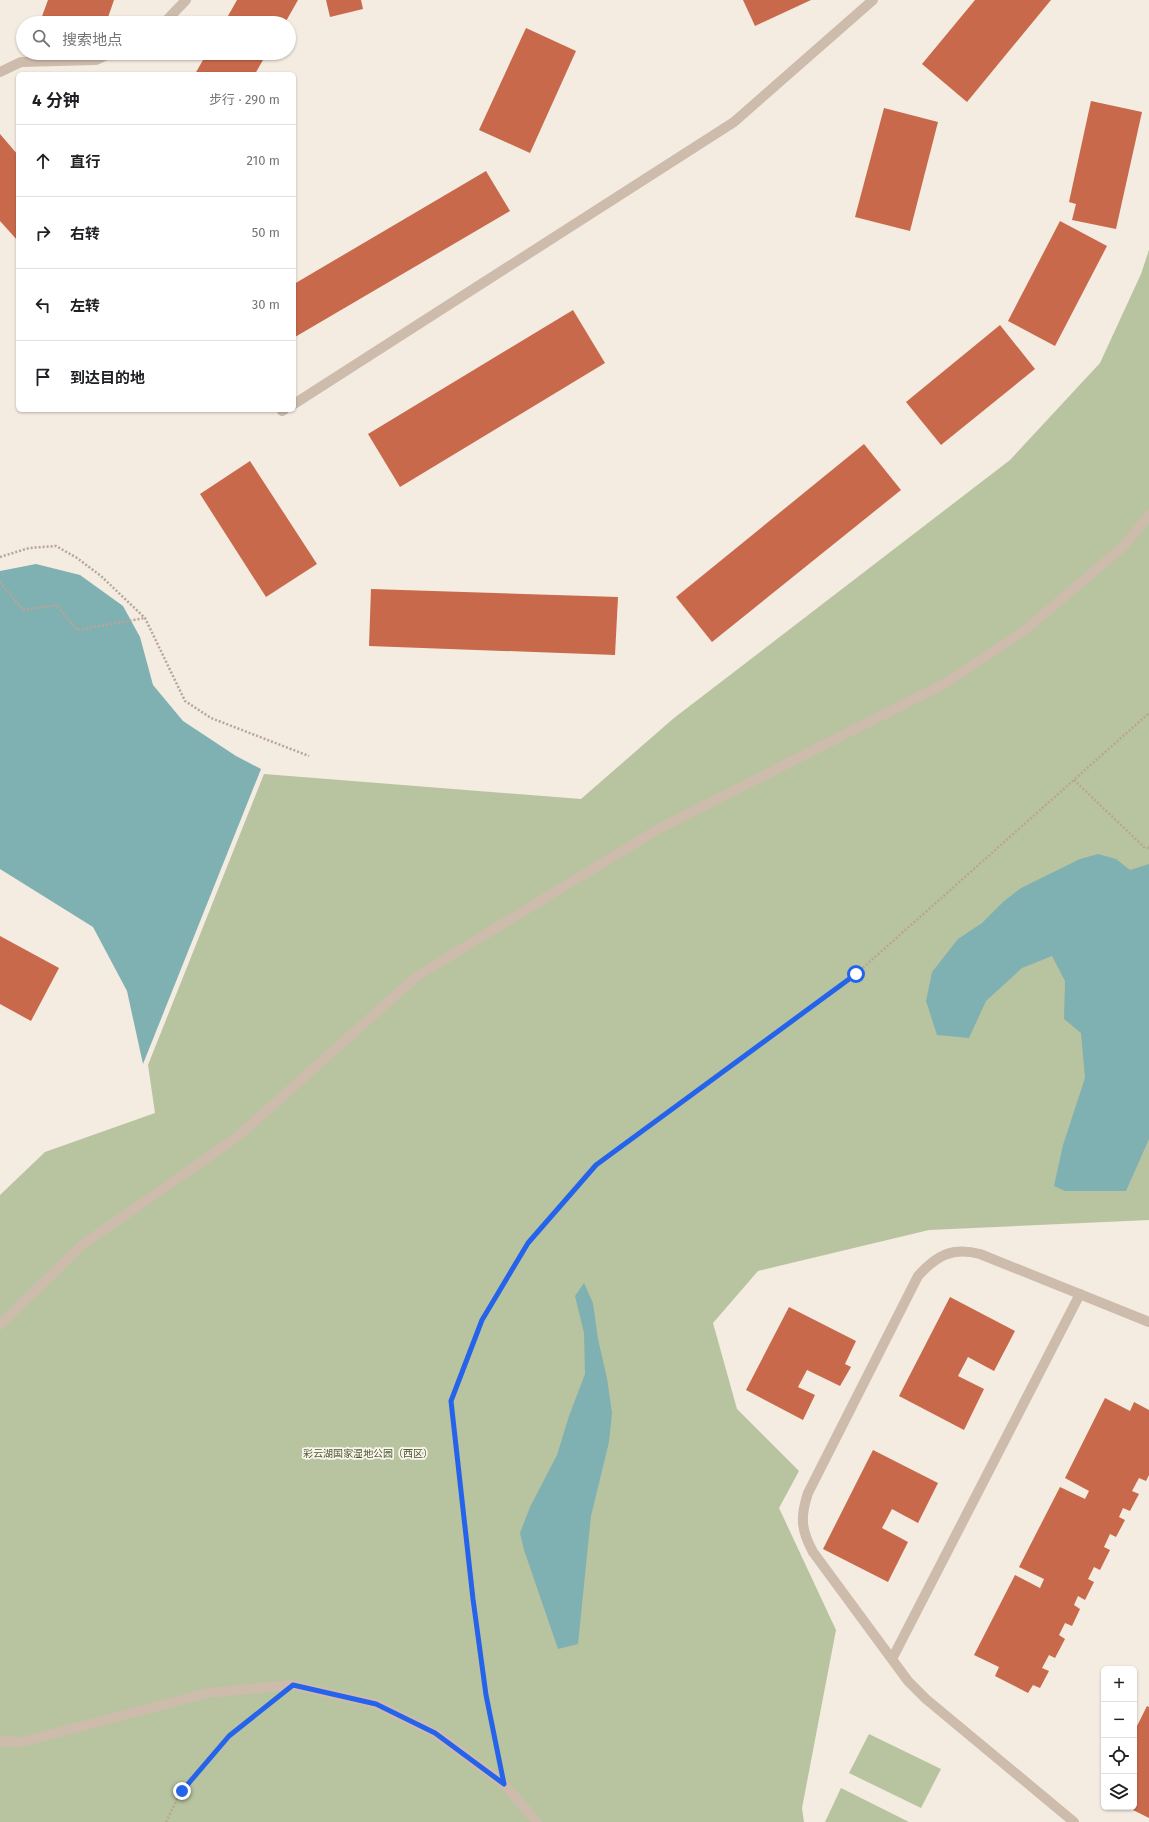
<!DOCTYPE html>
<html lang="zh">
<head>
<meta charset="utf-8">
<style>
	:root { --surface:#fff; --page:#f2f2f2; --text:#202124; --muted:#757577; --line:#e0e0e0 }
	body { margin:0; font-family:"Fira Sans","Noto Sans SC",sans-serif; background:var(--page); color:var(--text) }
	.controls { position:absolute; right:12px; bottom:12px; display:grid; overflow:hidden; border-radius:6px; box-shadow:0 1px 3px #0004 }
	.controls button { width:36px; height:36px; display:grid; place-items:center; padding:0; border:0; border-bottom:1px solid var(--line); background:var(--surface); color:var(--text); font:20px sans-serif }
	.stop { position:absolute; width:12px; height:12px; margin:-9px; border:3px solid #2563eb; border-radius:50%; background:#fff }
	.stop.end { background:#2563eb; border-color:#fff; box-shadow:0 1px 4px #0008 }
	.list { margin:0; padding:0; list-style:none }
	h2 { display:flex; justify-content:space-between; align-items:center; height:52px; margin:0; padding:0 16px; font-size:17px }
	h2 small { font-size:13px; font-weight:400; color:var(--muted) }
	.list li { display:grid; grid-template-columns:26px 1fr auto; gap:12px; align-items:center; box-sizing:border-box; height:72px; padding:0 16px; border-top:1px solid var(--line) }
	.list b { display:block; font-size:15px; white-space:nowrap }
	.list em { font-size:13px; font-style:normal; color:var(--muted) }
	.icon { flex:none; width:22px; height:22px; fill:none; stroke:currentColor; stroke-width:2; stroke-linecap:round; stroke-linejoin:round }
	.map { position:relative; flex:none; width:1149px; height:1822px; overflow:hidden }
	.search { position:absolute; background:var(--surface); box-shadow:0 1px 3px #0004; left:16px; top:16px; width:280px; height:44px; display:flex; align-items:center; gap:10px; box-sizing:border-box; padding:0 14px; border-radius:22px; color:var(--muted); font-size:15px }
	.panel { position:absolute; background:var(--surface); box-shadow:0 1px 3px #0004; left:16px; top:72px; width:280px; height:340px; border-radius:6px }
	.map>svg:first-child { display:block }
</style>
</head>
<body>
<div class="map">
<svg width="1149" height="1822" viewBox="0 0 1149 1822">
	<rect width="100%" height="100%" fill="#f4ebe1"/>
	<g fill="#b8c4a0">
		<polygon points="1149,250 1149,1220 929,1230 758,1271 713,1323 737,1409 799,1471 779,1508 836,1630 802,1808 804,1822 0,1822 0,1195 45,1152 155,1113 148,1065 264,774 581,799 674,718 1010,460 1100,363 1141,274"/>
		<polygon points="869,1734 941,1769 921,1808 849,1773"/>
		<polygon points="841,1788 909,1822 825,1822"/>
	</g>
	<g fill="#7fb0b2">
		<polygon points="36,564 80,575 123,606 140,637 153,685 183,721 236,756 261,769 143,1064 127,991 93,927 0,869 0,571"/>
		<polygon points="1098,854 1116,859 1130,870 1149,864 1149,1139 1126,1191 1065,1191 1054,1186 1063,1145 1085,1078 1081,1033 1064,1019 1065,981 1052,956 1022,968 986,1001 969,1038 937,1035 926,1001 932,972 958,939 982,923 1003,902 1021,888 1080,859"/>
		<polygon points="584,1283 593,1303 598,1339 607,1378 612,1413 609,1442 591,1516 578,1644 558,1649 524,1550 520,1533 530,1507 557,1455 569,1416 585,1374 584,1333 575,1296"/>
	</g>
	<g fill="#c8694b">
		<polygon points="48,0 114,0 106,23 53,23 41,19"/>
		<polygon points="237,0 298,0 285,23 224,23"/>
		<polygon points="326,0 361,0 363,9 330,17"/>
		<polygon points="743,0 811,0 755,26"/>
		<polygon points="975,0 1051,0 967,102 922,64"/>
		<polygon points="526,28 576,51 530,153 479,130"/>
		<polygon points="207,53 267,53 255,74 195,74"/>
		<polygon points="1091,101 1142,112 1116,229 1072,220 1076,204 1069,202"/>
		<polygon points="884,108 938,122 910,231 855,217"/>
		<polygon points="0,134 18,155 18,241 0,221"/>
		<polygon points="486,171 510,211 295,337 294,284"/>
		<polygon points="1060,221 1107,246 1055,346 1008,321"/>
		<polygon points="573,310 605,363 400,487 368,434"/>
		<polygon points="1000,325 1035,369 941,445 906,402"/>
		<polygon points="864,444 901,490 712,642 676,597"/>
		<polygon points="250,461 317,564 266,597 200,494"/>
		<polygon points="371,589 618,597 615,655 369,646"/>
		<polygon points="0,936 59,968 31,1021 0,1004"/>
		<polygon points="950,1297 1015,1331 994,1371 968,1357 958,1376 984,1389 964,1430 899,1396"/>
		<polygon points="789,1307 856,1341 845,1364 851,1367 840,1386 807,1370 798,1387 815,1395 803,1420 746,1390"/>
		<polygon points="1105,1398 1130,1411 1134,1402 1149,1410 1149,1475 1146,1481 1139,1478 1132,1491 1139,1494 1130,1511 1123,1508 1119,1517 1125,1520 1116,1537 1110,1534 1104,1547 1110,1550 1100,1570 1094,1567 1088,1579 1094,1582 1085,1600 1078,1596 1074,1605 1080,1609 1072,1626 1065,1623 1059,1635 1065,1639 1055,1658 1049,1655 1042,1668 1049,1671 1040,1688 1033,1685 1028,1693 995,1676 999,1667 974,1655 1015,1575 1040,1588 1044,1579 1019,1567 1060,1487 1085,1499 1089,1491 1065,1478"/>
		<polygon points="873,1450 938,1483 918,1523 892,1509 882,1528 908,1542 888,1582 823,1549"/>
		<polygon points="1147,1706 1149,1707 1149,1818 1127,1807 1134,1807 1134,1732"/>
	</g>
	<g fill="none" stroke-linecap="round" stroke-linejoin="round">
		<g stroke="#b9a596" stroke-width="2.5" stroke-dasharray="2 2" stroke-linecap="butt">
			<polyline points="0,557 29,548 56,546 77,558 101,576 145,618 185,701 211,718 309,756"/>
			<polyline points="0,582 23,610 57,605 77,630 145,618"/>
			<polyline points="1074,780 1145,848 1149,848"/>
			<polyline points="497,1750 486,1695 473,1599 454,1437 451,1401 482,1320 528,1243 596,1165 856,974 1149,713"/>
			<polyline points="166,1822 181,1791 229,1736 260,1711"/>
		</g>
		<g stroke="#cdbbac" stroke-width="10">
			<polyline points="164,23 186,0"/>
			<polyline points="0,72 21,62 96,60 111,53"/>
			<polyline points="294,404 734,122 873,0"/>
			<polyline points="282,411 284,410"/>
			<polyline points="0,1325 82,1245 237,1137 417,976 660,828 944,684 1025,630 1125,545 1149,515"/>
			<polyline points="892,1659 1080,1294"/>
			<polyline points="0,1741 22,1742 207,1693 293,1685 376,1704 435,1733 504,1784 537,1822"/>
			<path d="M1074 1822 926 1699 908 1681 813 1552C801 1530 800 1517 808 1493L918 1276C937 1255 952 1247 980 1254L1149 1322"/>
		</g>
	</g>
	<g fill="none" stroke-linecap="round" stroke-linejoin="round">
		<polyline stroke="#2563eb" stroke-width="5" points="182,1791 229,1736 293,1685 376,1704 435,1733 504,1784 486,1695 473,1599 451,1401 482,1320 528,1243 596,1165 856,974"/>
	</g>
	<g text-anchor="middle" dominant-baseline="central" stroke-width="3.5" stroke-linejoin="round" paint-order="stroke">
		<g font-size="10" fill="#4a5a2e" stroke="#fbf5ee">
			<text x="368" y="1454">彩云湖国家湿地公园（西区）</text>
		</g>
	</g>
</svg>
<div class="controls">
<button>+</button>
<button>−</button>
<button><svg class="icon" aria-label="locate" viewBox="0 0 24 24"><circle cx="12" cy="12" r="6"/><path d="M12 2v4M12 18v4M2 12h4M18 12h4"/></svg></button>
<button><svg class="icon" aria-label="layers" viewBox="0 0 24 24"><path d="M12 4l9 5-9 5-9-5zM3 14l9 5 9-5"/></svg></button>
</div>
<div class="stop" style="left:856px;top:974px"></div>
<div class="stop end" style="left:182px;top:1791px"></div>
<div class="search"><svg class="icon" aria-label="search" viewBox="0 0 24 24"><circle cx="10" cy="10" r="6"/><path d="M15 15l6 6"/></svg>搜索地点</div>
<section class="panel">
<h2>4 分钟<small>步行 · 290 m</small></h2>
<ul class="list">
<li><svg class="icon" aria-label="ahead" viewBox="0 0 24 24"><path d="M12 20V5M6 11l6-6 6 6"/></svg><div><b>直行</b></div><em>210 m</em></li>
<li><svg class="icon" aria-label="right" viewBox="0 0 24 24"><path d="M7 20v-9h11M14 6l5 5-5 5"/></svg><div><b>右转</b></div><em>50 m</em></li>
<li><svg class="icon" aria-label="left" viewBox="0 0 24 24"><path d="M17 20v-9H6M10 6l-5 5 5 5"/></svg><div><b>左转</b></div><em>30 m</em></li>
<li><svg class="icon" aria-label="arrive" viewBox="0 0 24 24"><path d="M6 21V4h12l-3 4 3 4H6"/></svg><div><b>到达目的地</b></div></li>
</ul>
</section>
</div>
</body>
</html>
